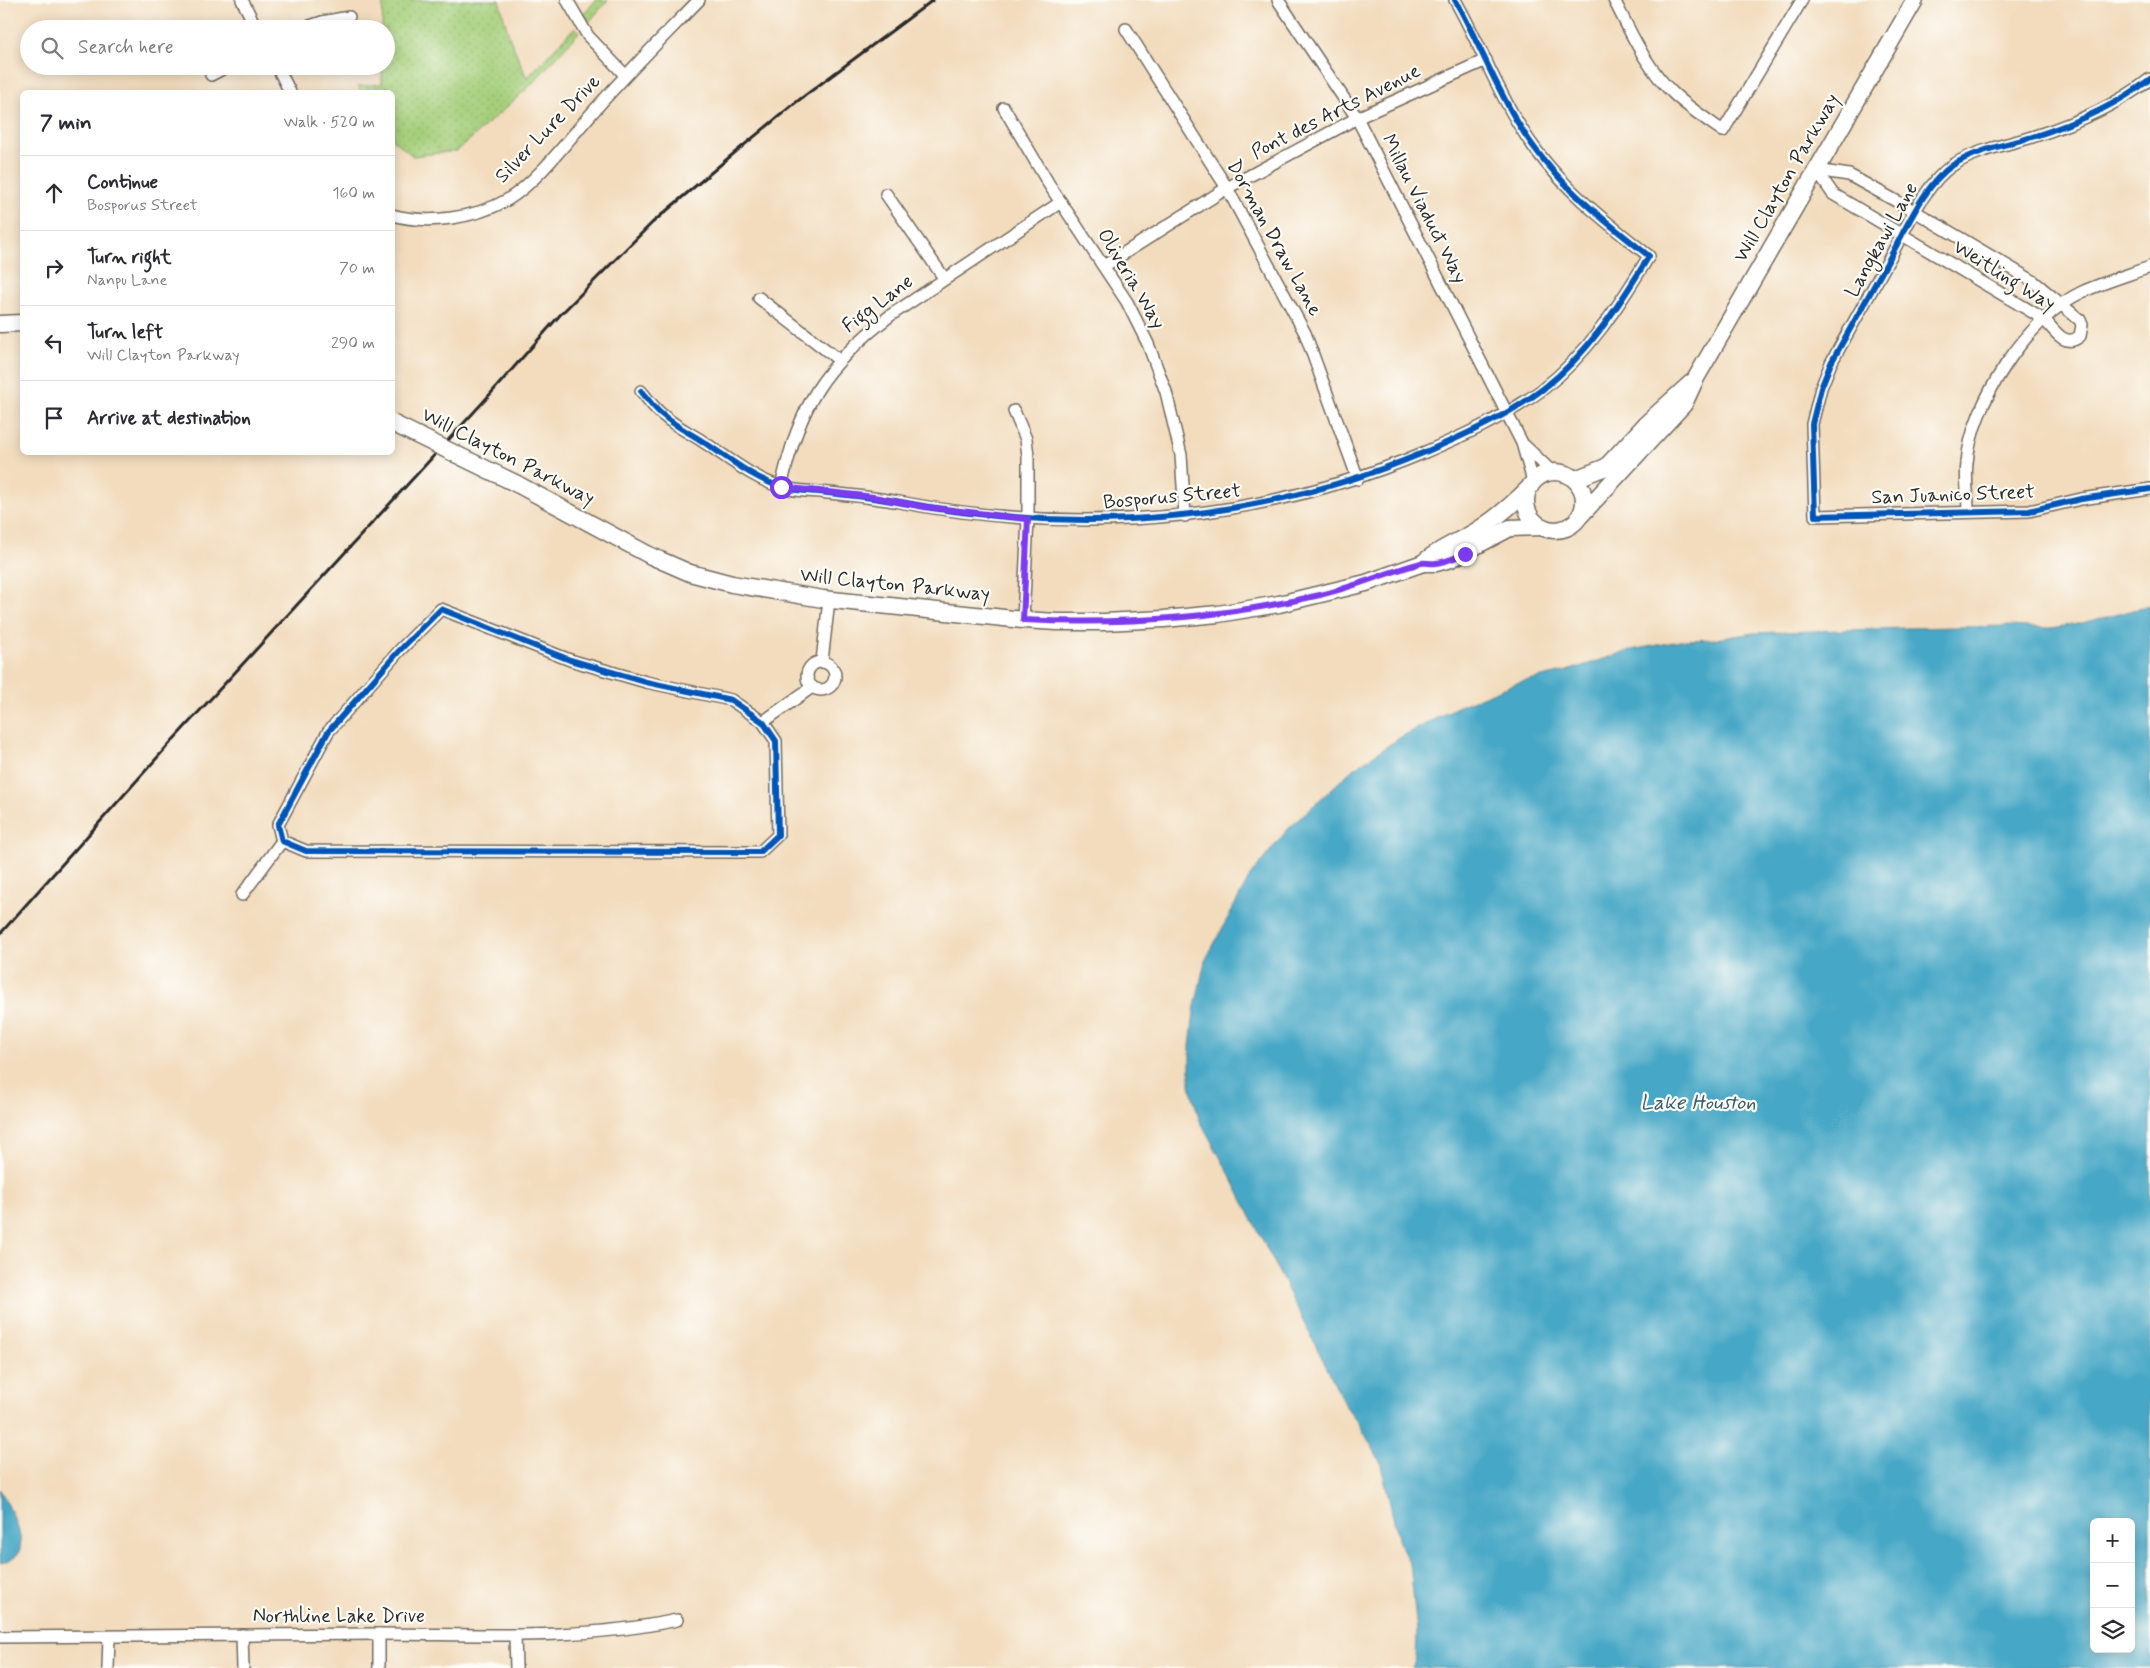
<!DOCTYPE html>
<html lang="en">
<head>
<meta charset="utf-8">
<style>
	:root { --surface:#fff; --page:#f2f2f3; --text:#2b2b33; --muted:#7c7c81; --line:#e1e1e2 }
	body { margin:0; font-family:Mynerve,sans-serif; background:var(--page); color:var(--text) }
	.controls { position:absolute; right:15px; bottom:15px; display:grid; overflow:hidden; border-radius:8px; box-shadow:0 2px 12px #0003 }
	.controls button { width:45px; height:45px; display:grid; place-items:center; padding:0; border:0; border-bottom:1px solid var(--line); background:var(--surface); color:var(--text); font:25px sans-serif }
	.stop { position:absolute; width:15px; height:15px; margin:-11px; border:4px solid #7c3aed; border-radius:50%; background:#fff }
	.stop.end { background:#7c3aed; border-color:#fff; box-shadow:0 1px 5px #0008 }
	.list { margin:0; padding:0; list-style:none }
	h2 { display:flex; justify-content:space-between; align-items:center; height:65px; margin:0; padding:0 20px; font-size:21px }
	h2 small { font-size:16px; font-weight:400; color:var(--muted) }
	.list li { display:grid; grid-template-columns:32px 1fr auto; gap:15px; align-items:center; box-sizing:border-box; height:75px; padding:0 20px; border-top:1px solid var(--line) }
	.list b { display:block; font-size:19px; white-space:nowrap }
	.list p { margin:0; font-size:16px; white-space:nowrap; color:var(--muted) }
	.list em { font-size:16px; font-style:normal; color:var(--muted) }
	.icon { flex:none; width:28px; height:28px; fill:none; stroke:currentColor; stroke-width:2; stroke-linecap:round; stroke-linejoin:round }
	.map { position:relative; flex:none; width:2150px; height:1668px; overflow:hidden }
	.search { position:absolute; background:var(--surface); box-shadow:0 2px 12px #0003; left:20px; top:20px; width:375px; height:55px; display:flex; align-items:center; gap:12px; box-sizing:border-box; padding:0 18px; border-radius:28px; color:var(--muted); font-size:19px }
	.panel { position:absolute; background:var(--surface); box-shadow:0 2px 12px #0003; left:20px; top:90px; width:375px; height:365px; border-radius:8px }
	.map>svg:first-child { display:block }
</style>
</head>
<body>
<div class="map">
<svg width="2150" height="1668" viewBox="0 0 2150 1668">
	<defs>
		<pattern id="grass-dots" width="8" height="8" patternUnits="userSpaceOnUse" patternTransform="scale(1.25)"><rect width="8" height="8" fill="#a5cf7a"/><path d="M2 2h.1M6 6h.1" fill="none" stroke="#8eb26a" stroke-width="1.8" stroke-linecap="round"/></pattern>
	</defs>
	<rect width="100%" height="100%" fill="#fdfcf7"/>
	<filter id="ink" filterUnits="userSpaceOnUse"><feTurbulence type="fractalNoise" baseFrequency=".02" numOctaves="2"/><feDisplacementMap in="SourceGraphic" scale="10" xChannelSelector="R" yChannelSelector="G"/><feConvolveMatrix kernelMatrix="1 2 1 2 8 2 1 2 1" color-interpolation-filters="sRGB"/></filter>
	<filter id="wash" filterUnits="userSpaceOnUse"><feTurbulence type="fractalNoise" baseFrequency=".0096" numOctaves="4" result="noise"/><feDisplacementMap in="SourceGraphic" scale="20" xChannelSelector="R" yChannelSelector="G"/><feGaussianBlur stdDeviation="1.12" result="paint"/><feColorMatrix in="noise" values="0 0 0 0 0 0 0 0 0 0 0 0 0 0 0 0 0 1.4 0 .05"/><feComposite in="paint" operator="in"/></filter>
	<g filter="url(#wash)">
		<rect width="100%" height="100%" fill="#f2dcbd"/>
		<g fill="url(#grass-dots)" stroke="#687d52">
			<polygon points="383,0 499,0 510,39 527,78 575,27 579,32 529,87 457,151 413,156 393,140 392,92 361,92 358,86 382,84 382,66 386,66 386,29 382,29"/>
			<polygon points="596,0 608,0 588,23 583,15"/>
		</g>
		<g fill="#47a7c6" stroke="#396978" fill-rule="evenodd">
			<path d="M2150 606V1668H1412L1416 1657 1417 1632 1410 1564 1399 1542 1380 1461 1358 1422 1347 1408 1231 1177 1199 1119 1190 1085V1046L1194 1011 1205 961 1250 876 1288 829 1353 769 1401 737 1457 707 1517 683 1567 671 1631 650 1685 640 1716 639 1753 633 1904 628 2008 626 2050 628 2078 624ZM2094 1522H2131V1649H2094Z"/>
			<path d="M0 1489C10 1511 41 1557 0 1563Z"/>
		</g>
	</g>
	<g filter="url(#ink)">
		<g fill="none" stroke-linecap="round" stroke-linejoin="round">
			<defs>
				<g id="street">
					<polyline points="242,0 257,29"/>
					<polyline points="567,0 588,36 625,75"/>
					<polyline points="1278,0 1357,118 1522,443 1533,481"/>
					<path d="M1614 0C1631 33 1646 68 1674 94 1689 108 1706 119 1723 131L1802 0"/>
					<polyline points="301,29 322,22 349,17"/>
					<polyline points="1126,29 1227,188 1305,333 1358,479"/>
					<polyline points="277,66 290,92"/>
					<polyline points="211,75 228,66"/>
					<path d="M2150 79C2116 106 2073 124 2032 137 2006 145 1976 150 1953 165 1924 184 1905 231 1888 261 1869 295 1850 329 1831 363L1821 388 1812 424 1815 516 2029 511 2081 499 2150 489"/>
					<polyline points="1004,108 1050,186 1127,302 1148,344 1166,392 1181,455 1185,516"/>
					<path d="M1816 170 1849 175 1916 212 2033 281 2080 320 2082 325 2080 336C2065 349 2054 330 2044 319L1833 194Z"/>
					<polyline points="886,194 944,278"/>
					<path d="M392 215C429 225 475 218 507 200 537 182 568 140 592 113 626 74 663 37 699 0"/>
					<polyline points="1104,266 1227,188 1357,118 1486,60"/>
					<polyline points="759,298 839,360"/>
					<path d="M641 391C648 399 655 410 664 416 675 426 690 433 702 441 727 457 752 478 781 487 793 491 807 491 820 492 846 495 873 497 899 502 1079 536 1253 524 1423 453 1465 435 1507 416 1543 389 1588 354 1620 304 1649 256 1599 217 1550 178 1518 123 1494 84 1478 40 1455 0"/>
					<polyline points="1014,411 1026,439 1028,456 1028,519 1023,620"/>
					<polyline points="1525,446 1552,472"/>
					<path d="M781 487C800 404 823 367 891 315L1061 202"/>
					<path d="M1968 512C1968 496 1965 479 1967 463 1971 404 2028 317 2082 292 2104 282 2128 275 2150 267"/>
					<polygon points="441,609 570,660 646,682 731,700 763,722 776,741 778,835 760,852 306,851 282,841 278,825 328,732 399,651"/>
					<polyline points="822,661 829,600"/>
					<circle cx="821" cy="676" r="14"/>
					<polyline points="763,722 812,687"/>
					<polyline points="242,895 282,841"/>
					<polyline points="242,1635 243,1668"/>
					<polyline points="515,1636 516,1668"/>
					<path d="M0 1637C126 1637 253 1634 379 1634 478 1634 579 1641 677 1620"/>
					<polyline points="108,1668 109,1637"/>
					<polyline points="379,1668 379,1634"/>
				</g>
				<g id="secondary">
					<polyline points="0,324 22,323"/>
					<circle cx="1555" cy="501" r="29"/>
					<polyline points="1575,479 1606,467 1647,423 1691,383"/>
					<polyline points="517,484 651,556 690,573 732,584 823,599 1023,620 1057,622 1104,622 1164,619 1218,614 1279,604 1366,583 1423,563 1436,563 1451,559 1510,528 1543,527"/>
					<polyline points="1581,515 1684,404 1696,378 1915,0"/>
					<path d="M1423 563C1438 549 1458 542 1476 531 1496 519 1514 503 1530 487"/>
				</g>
			</defs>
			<use href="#street" stroke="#71695e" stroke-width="14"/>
			<use href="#secondary" stroke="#71695e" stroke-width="19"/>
			<use href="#street" stroke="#fff" stroke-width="11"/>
			<use href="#secondary" stroke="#fff" stroke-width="16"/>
			<polyline stroke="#2b2b2b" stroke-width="3" points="0,934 172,741 485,400 560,315 652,223 726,160 795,103 933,0"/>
			<defs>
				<polyline id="secondary-bridge" points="392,423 517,484"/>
			</defs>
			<use href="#secondary-bridge" stroke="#71695e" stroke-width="19" stroke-linecap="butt"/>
			<use href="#secondary-bridge" stroke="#fff" stroke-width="16"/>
			<defs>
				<g id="cycleway">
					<path d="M2150 79C2116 106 2073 124 2032 137 2006 145 1976 150 1953 165 1924 184 1905 231 1888 261 1869 295 1850 329 1831 363L1821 388 1812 424 1815 516 2029 511 2081 499 2150 489"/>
					<path d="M641 391C648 399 655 410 664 416 675 426 690 433 702 441 727 457 752 478 781 487 793 491 807 491 820 492 846 495 873 497 899 502 1079 536 1253 524 1423 453 1465 435 1507 416 1543 389 1588 354 1620 304 1649 256 1599 217 1550 178 1518 123 1494 84 1478 40 1455 0"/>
					<polygon points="441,609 570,660 646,682 731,700 763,722 776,741 778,835 760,852 306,851 282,841 278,825 328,732 399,651"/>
				</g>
			</defs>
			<use href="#cycleway" stroke="#fdfcf7" stroke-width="9"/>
			<use href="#cycleway" stroke="#0057b8" stroke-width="6"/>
		</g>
	</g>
	<g fill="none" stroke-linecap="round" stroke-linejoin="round" filter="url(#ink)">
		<path stroke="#7c3aed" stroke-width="6" d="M781 487 873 497 926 507 1028 519 1023 620C1123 625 1222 618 1320 595 1355 587 1387 572 1421 563 1426 562 1431 564 1436 563 1446 562 1456 557 1465 554"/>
	</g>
	<g text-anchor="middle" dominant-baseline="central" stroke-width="4.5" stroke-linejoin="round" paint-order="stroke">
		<g font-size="20" fill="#2b2b2b" stroke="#fdfcf7">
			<text transform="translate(1336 112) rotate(-27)">Pont des Arts Avenue</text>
			<text transform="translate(548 129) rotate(-46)">Silver Lure Drive</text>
			<text transform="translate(1787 178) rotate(-60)">Will Clayton Parkway</text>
			<text transform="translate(1424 209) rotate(63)">Millau Viaduct Way</text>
			<text transform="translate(1274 238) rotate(61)">Dorman Draw Lane</text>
			<text transform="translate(1882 240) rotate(-61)">Langkawi Lane</text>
			<text transform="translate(2004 276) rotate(32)">Weitling Way</text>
			<text transform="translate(1131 279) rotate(59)">Oliveria Way</text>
			<text transform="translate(878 304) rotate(-37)">Figg Lane</text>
			<text transform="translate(508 457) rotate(27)">Will Clayton Parkway</text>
			<text transform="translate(1953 495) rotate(-2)">San Juanico Street</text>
			<text transform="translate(1172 497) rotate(-5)">Bosporus Street</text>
			<text transform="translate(895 585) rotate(6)">Will Clayton Parkway</text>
			<text x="339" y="1616">Northline Lake Drive</text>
		</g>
		<g font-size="21" font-style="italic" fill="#365d69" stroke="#fdfcf7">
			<text x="1698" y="1103">Lake Houston</text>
		</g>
	</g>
</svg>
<div class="controls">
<button>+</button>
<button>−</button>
<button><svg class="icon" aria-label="layers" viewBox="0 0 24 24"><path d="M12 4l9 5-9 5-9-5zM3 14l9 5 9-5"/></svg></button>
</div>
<div class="stop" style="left:781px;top:487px"></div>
<div class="stop end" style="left:1465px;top:554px"></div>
<div class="search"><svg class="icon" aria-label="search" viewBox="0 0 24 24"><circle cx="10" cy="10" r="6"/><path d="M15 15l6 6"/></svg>Search here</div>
<section class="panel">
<h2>7 min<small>Walk · 520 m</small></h2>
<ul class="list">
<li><svg class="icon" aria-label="ahead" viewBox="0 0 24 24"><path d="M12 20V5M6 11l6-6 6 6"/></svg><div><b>Continue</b><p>Bosporus Street</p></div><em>160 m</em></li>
<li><svg class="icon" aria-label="right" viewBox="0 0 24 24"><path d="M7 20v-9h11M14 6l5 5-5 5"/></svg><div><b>Turn right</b><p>Nanpu Lane</p></div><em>70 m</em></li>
<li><svg class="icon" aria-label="left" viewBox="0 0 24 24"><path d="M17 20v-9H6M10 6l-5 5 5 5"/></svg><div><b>Turn left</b><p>Will Clayton Parkway</p></div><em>290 m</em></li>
<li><svg class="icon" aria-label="arrive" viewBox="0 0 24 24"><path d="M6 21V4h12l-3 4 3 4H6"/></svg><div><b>Arrive at destination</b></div></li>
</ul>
</section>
</div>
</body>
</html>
